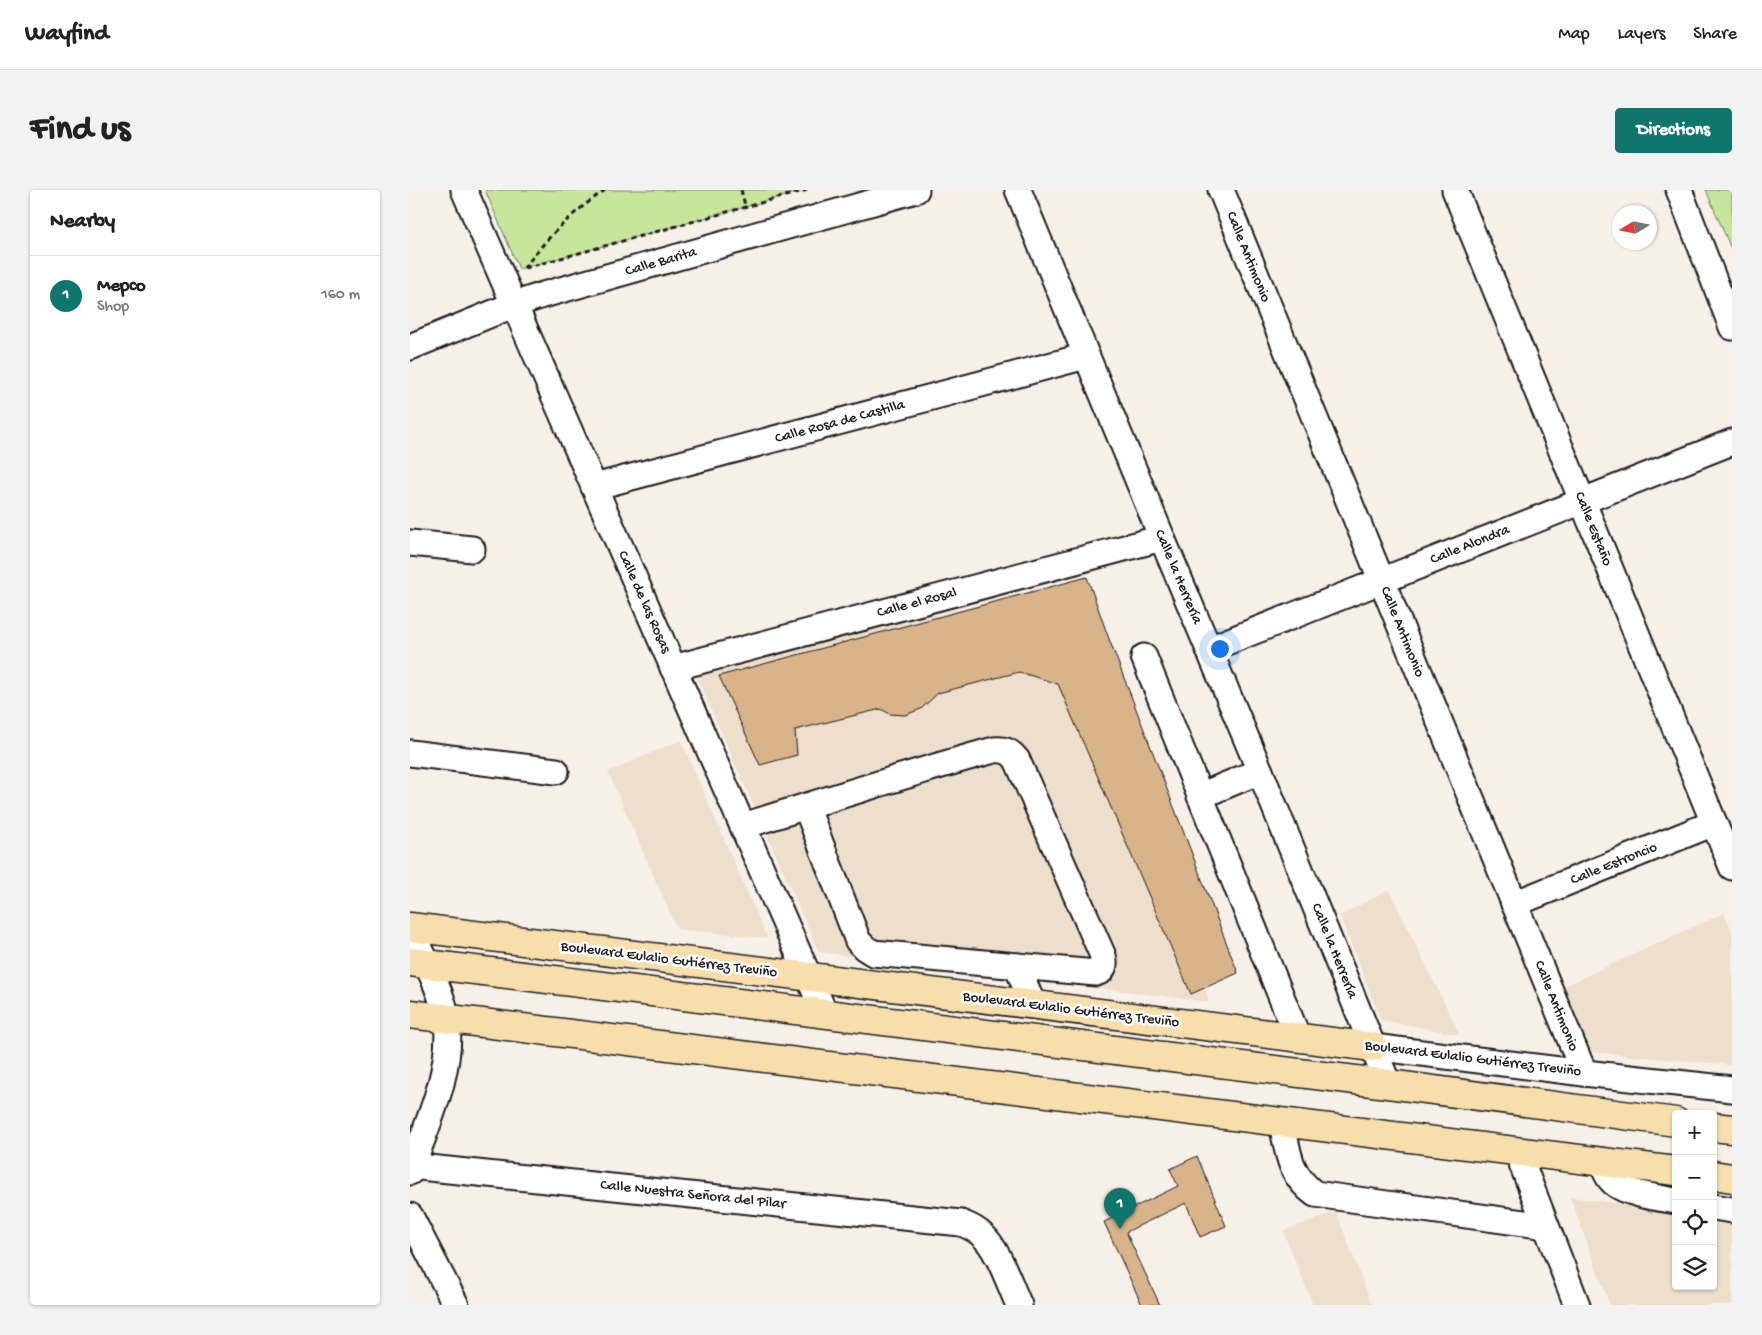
<!DOCTYPE html>
<html lang="en">
<head>
<meta charset="utf-8">
<style>
	:root { --surface:#fff; --page:#f2f2f2; --text:#222; --muted:#767676; --line:#e0e0e0; --accent:#0f766e }
	body { margin:0; font-family:"Gochi Hand",sans-serif; background:var(--page); color:var(--text) }
	.controls { position:absolute; right:15px; bottom:15px; display:grid; overflow:hidden; border-radius:5px; box-shadow:0 1px 4px #0004 }
	.controls button { width:45px; height:45px; display:grid; place-items:center; padding:0; border:0; border-bottom:1px solid var(--line); background:var(--surface); color:var(--text); font:25px sans-serif }
	.compass { position:absolute; left:1202px; top:15px; width:45px; height:45px; border-radius:50%; background:var(--surface); box-shadow:0 1px 4px #0004; rotate:260deg }
	.you { position:absolute; left:809px; top:458px; width:18px; height:18px; margin:-12px; border:4px solid #fff; border-radius:50%; background:#1a73e8; box-shadow:0 0 0 8px #1a73e833 }
	.badge { display:grid; place-items:center; width:32px; height:32px; border-radius:50%; background:var(--accent); color:#fff; font-size:16px; font-weight:700 }
	.pin { position:absolute; translate:-50% -41px; filter:drop-shadow(0 1px 2px #0008) }
	.pin::after { content:''; position:absolute; top:26px; width:18px; height:15px; background:inherit; clip-path:polygon(0 0,100% 0,50% 100%) }
	.list { margin:0; padding:0; list-style:none }
	h2 { display:flex; justify-content:space-between; align-items:center; height:65px; margin:0; padding:0 20px; font-size:21px }
	h2 small { font-size:16px; font-weight:400; color:var(--muted) }
	.list li { display:grid; grid-template-columns:32px 1fr auto; gap:15px; align-items:center; box-sizing:border-box; height:80px; padding:0 20px; border-top:1px solid var(--line) }
	.list b { display:block; font-size:19px; white-space:nowrap }
	.list p { margin:0; font-size:16px; white-space:nowrap; color:var(--muted) }
	.list em { font-size:16px; font-style:normal; color:var(--muted) }
	.icon { flex:none; width:28px; height:28px; fill:none; stroke:currentColor; stroke-width:2; stroke-linecap:round; stroke-linejoin:round }
	.map { position:relative; flex:none; width:1322px; height:1115px; overflow:hidden; border-radius:5px }
	header { display:flex; align-items:center; gap:30px; box-sizing:border-box; height:70px; padding:0 25px; background:var(--surface); border-bottom:1px solid var(--line) }
	header strong { font-size:24px }
	nav { display:flex; gap:28px; margin-inline-start:auto; font-size:18px }
	.intro { display:flex; align-items:center; justify-content:space-between; box-sizing:border-box; height:120px; padding:0 30px }
	h1 { margin:0; font-size:35px }
	.button { padding:12px 22px; border-radius:5px; background:var(--accent); color:#fff; font-size:18px; font-weight:700 }
	main { display:flex; gap:30px; padding:0 30px }
	aside { flex:1; background:var(--surface); border-radius:5px; box-shadow:0 1px 4px #0004 }
	.map>svg:first-child { display:block }
</style>
</head>
<body>
<header>
<strong>Wayfind</strong>
<nav><a>Map</a><a>Layers</a><a>Share</a></nav>
</header>
<div class="intro"><h1>Find us</h1><a class="button">Directions</a></div>
<main>
<aside>
<h2>Nearby<small></small></h2>
<ul class="list">
<li><span class="badge">1</span><div><b>Mepco</b><p>Shop</p></div><em>160 m</em></li>
</ul>
</aside>
<div class="map">
<svg width="1322" height="1115" viewBox="0 0 1322 1115">
	<rect width="100%" height="100%" fill="#f7f0e8"/>
	<filter id="ink" filterUnits="userSpaceOnUse"><feTurbulence type="fractalNoise" baseFrequency=".02" numOctaves="2"/><feDisplacementMap in="SourceGraphic" scale="10" xChannelSelector="R" yChannelSelector="G"/><feConvolveMatrix kernelMatrix="1 2 1 2 8 2 1 2 1" color-interpolation-filters="sRGB"/></filter>
	<g filter="url(#ink)">
		<g fill="#eedecc">
			<polygon points="677,387 699,449 828,783 795,798 799,812 409,762 285,483 609,405"/>
			<polygon points="271,550 357,748 267,739 198,582"/>
			<polygon points="979,700 1050,845 971,830 930,726"/>
			<polygon points="1314,723 1322,741 1322,875 1172,861 1148,799"/>
			<polygon points="1160,1007 1266,1021 1266,1096 1303,1096 1303,1026 1322,1028 1322,1115 1200,1115"/>
			<polygon points="926,1022 962,1115 903,1115 873,1041"/>
		</g>
		<g fill="#c8e59c" stroke="#72805c">
			<polygon points="75,0 397,0 109,79"/>
			<polygon points="1296,0 1322,0 1322,61"/>
		</g>
		<g fill="#d9b48a" stroke="#1c1c1c">
			<polygon points="677,387 699,449 828,783 781,804 648,494 609,482 528,503 511,519 495,525 480,524 471,519 385,540 387,565 350,575 309,486"/>
			<polygon points="787,966 816,1036 790,1047 776,1013 716,1042 750,1115 732,1115 694,1032 768,996 760,979"/>
		</g>
		<g fill="none" stroke-linecap="round" stroke-linejoin="round">
			<defs>
				<g id="minor">
					<polyline points="54,0 415,824"/>
					<polyline points="608,0 752,348 850,581 978,894"/>
					<polyline points="811,0 1174,883"/>
					<polyline points="1045,0 1322,677"/>
					<polyline points="1269,0 1322,137"/>
					<polyline points="0,157 103,115 133,105 506,0"/>
					<polyline points="184,297 676,166"/>
					<polyline points="0,353 62,359"/>
					<polyline points="799,459 1322,252"/>
					<polyline points="734,467 888,848"/>
					<polyline points="263,478 752,348"/>
					<polyline points="0,563 146,581"/>
					<polyline points="790,606 850,581"/>
					<path d="M333 636C417 610 500 583 584 560 595 559 600 561 607 570L693 766C695 772 695 776 691 781L686 783 463 763 455 758 448 751 396 616"/>
					<polyline points="1104,714 1304,633"/>
					<path d="M0 737C11 762 33 803 37 830 43 881 17 934 0 982"/>
					<polyline points="607,776 623,815"/>
					<polyline points="963,857 1174,883 1322,899"/>
					<path d="M872 933C878 962 879 985 905 1004L1136 1036"/>
					<polyline points="1107,961 1167,1115"/>
					<path d="M1193 972C1195 980 1197 987 1204 993 1217 1004 1249 1008 1266 1011"/>
					<path d="M0 976 551 1033C559 1036 566 1039 572 1045 588 1058 600 1096 609 1115"/>
					<polyline points="1303,1017 1322,1020"/>
					<polyline points="0,1026 46,1115"/>
				</g>
				<g id="major">
					<polyline points="0,737 963,857"/>
					<polyline points="0,772 978,894 1266,932"/>
					<polyline points="0,824 1266,981"/>
					<polyline points="1303,937 1322,939"/>
					<polyline points="1303,985 1322,988"/>
				</g>
			</defs>
			<use href="#minor" stroke="#1c1c1c" stroke-width="29"/>
			<use href="#major" stroke="#1c1c1c" stroke-width="31"/>
			<g stroke="#1c1c1c" stroke-width="3" stroke-dasharray="5 4" stroke-linecap="butt">
				<polyline points="331,0 336,19"/>
				<path d="M114 78C140 44 161 24 195 0"/>
				<polyline points="115,78 397,0"/>
			</g>
			<use href="#minor" stroke="#fff" stroke-width="25"/>
			<use href="#major" stroke="#f8deab" stroke-width="28"/>
		</g>
	</g>
	<g text-anchor="middle" dominant-baseline="central" stroke-width="5" stroke-linejoin="round" paint-order="stroke">
		<g font-size="15" fill="#1c1c1c" stroke="#fff">
			<text transform="translate(838 67) rotate(68)">Calle Antimonio</text>
			<text transform="translate(251 72) rotate(-16)">Calle Barita</text>
			<text transform="translate(430 232) rotate(-15)">Calle Rosa de Castilla</text>
			<text transform="translate(1183 339) rotate(68)">Calle Estaño</text>
			<text transform="translate(1060 355) rotate(-22)">Calle Alondra</text>
			<text transform="translate(768 387) rotate(67)">Calle la Herrería</text>
			<text transform="translate(234 412) rotate(66)">Calle de las Rosas</text>
			<text transform="translate(507 413) rotate(-15)">Calle el Rosal</text>
			<text transform="translate(992 442) rotate(68)">Calle Antimonio</text>
			<text transform="translate(1204 674) rotate(-22)">Calle Estroncio</text>
			<text transform="translate(924 761) rotate(68)">Calle la Herrería</text>
			<text transform="translate(259 770) rotate(7)">Boulevard Eulalio Gutiérrez Treviño</text>
			<text transform="translate(1146 816) rotate(68)">Calle Antimonio</text>
			<text transform="translate(661 820) rotate(7)">Boulevard Eulalio Gutiérrez Treviño</text>
			<text transform="translate(1063 869) rotate(7)">Boulevard Eulalio Gutiérrez Treviño</text>
			<text transform="translate(283 1005) rotate(6)">Calle Nuestra Señora del Pilar</text>
		</g>
	</g>
</svg>
<div class="controls">
<button>+</button>
<button>−</button>
<button><svg class="icon" aria-label="locate" viewBox="0 0 24 24"><circle cx="12" cy="12" r="6"/><path d="M12 2v4M12 18v4M2 12h4M18 12h4"/></svg></button>
<button><svg class="icon" aria-label="layers" viewBox="0 0 24 24"><path d="M12 4l9 5-9 5-9-5zM3 14l9 5 9-5"/></svg></button>
</div>
<svg class="compass" viewBox="-18 -18 36 36"><path d="M0-13l5 13h-10z" fill="#e53935"/><path d="M0 13l5-13h-10z" fill="#767676"/></svg>
<div class="you"></div>
<div class="pin badge" style="left:710px;top:1039px">1</div>
</div>
</main>
</body>
</html>
